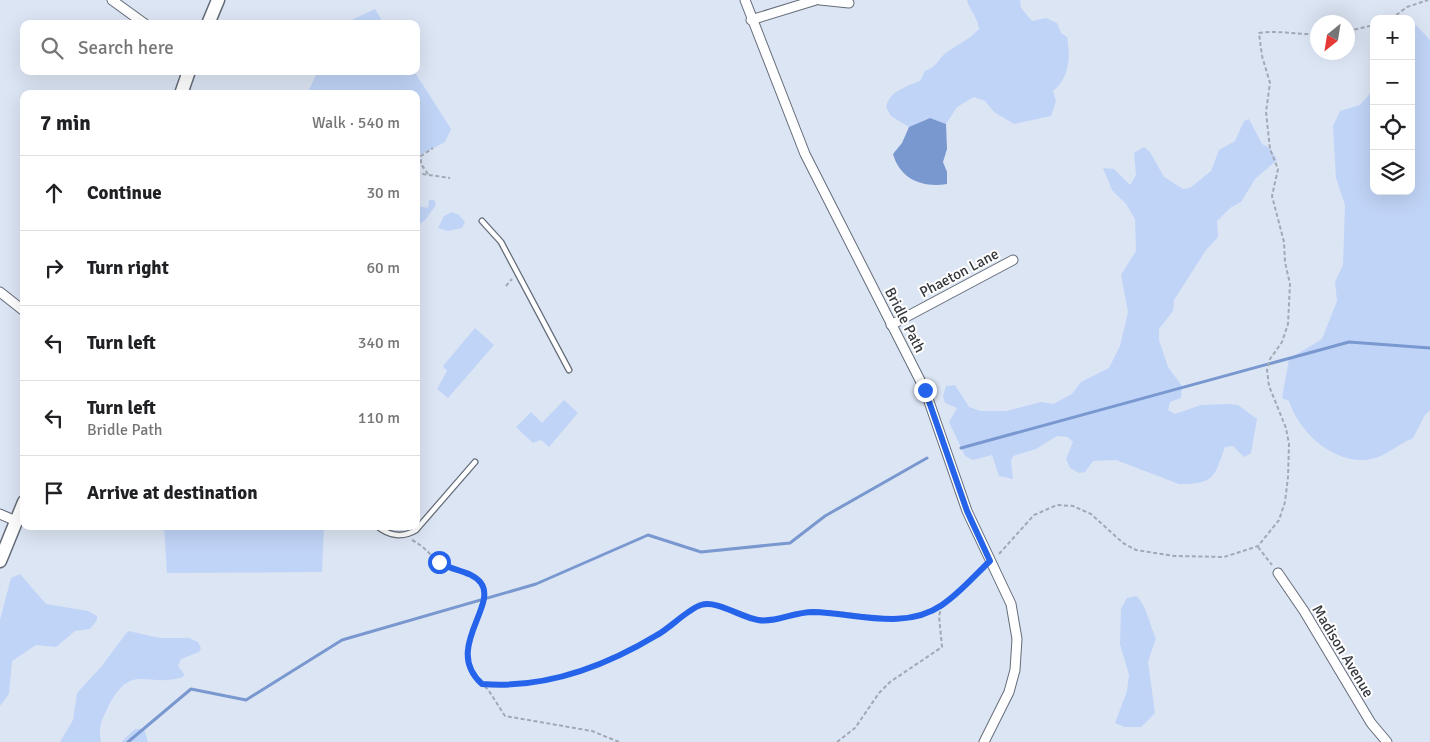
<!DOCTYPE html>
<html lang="en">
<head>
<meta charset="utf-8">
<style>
	:root { --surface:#fff; --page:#f2f2f2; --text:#202124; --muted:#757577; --line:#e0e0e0 }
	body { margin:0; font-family:Signika,sans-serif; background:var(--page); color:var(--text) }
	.controls { position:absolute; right:15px; top:15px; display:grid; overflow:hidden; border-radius:10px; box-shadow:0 5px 20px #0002 }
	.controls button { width:45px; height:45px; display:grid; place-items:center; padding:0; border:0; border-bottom:1px solid var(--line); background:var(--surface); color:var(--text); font:25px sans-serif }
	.compass { position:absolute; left:1310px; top:15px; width:45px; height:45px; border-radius:50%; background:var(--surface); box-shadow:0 5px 20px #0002; rotate:210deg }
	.stop { position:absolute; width:15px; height:15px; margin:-11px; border:4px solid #2563eb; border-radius:50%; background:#fff }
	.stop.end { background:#2563eb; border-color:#fff; box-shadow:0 1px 5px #0008 }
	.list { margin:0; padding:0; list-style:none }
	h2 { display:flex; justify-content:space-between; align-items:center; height:65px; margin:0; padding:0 20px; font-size:21px }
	h2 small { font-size:16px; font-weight:400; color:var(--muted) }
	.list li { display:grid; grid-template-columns:32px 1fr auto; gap:15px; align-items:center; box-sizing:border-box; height:75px; padding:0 20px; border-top:1px solid var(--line) }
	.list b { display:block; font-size:19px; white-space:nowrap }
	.list p { margin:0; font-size:16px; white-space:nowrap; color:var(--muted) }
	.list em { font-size:16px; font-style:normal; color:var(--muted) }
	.icon { flex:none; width:28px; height:28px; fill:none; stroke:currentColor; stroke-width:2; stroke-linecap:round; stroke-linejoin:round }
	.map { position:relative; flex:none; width:1430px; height:742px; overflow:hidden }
	.search { position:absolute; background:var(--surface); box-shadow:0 5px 20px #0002; left:20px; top:20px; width:400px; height:55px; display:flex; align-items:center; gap:12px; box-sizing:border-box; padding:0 18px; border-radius:10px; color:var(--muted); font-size:19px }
	.panel { position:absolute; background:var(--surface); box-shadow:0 5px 20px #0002; left:20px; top:90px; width:400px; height:440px; border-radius:10px }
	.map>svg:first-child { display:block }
</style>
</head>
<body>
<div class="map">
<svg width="1430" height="742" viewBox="0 0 1430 742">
	<rect width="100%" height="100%" fill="#dce5f4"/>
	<g fill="#c0d4f7">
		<path d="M967 0H1020L1021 8 1032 21 1046 18 1057 23 1061 33 1067 37C1071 57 1069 78 1053 91L1056 101 1051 116 1014 124 994 112 985 101 974 97 957 107 946 124 930 118 909 127 891 116 886 107C890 91 905 87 920 81L925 71C938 66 937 60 946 53 958 44 969 40 979 29 978 18 970 11 967 0Z"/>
		<polygon points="375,9 384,24 343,24"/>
		<path d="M1411 25H1416L1430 40V410L1425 415 1413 438C1401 443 1393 450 1383 455 1344 474 1300 436 1289 401L1282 398 1283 392 1289 359 1322 339 1337 301 1335 282 1343 265 1345 205 1336 178 1333 126 1340 111 1360 105 1374 89V191H1411Z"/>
		<polygon points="318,71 414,71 451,129 445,142 416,157 416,94 307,94"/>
		<path d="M1249 119 1262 144 1271 149 1277 160 1255 179 1241 202 1230 208 1217 221 1218 237 1206 250 1174 300 1173 311 1159 329V340L1168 367 1182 386 1181 398 1170 402 1168 410 1175 414 1201 405 1229 404 1238 405 1257 419 1251 453 1244 457 1233 446 1225 447C1214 477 1215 484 1179 484L1116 460 1093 461 1085 472 1079 473 1070 468 1066 459 1073 442 1068 437 1057 436 1036 449 1013 456 1011 461 1013 479 999 476 992 455 973 460 965 456 949 422 957 408 945 403 943 396 946 386 955 385 969 407 981 411H1006L1041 402 1053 404 1072 394 1081 382 1109 368 1120 346 1128 312 1121 275 1136 251 1135 219 1126 204 1112 190 1103 168 1114 169 1130 185 1136 175 1134 153 1144 147 1150 152 1164 177 1183 189 1190 188 1211 171 1219 150 1235 141 1244 121Z"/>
		<polygon points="429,200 434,200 436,205 426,219 416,227 416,206 428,208"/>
		<polygon points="452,212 459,215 465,222 462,228 448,231 438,228 444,216"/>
		<polygon points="475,328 494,345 448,398 437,389 447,371 443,366"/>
		<polygon points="564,400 578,413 549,447 541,440 533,443 516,427 531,412 542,423"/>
		<polygon points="164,526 324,526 322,572 167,573"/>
		<polygon points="20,574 46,604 88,611 97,616 97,620 90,629 75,631 56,647 36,645 12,661 9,694 0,706 0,620 11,578"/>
		<path d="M1136 596C1147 605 1149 624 1156 638L1148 662 1155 713 1141 727H1124L1115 723 1127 691 1129 675 1120 644 1121 609 1127 598Z"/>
		<path d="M128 631 160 638H189L198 642 201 648 199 652 181 659 178 666 184 674 183 677C146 689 131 660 107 709 101 722 98 728 101 742H60L73 720 77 693 101 667Z"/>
		<polygon points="135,729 144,729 148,742 121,742"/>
	</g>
	<path fill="#7998cf" d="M930 118 946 124 947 149 943 162 947 172V184C922 188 900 179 893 154L902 143 909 127Z"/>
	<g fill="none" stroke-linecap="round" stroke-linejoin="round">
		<g stroke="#7998cf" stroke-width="3">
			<polyline points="961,448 1349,342 1430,348"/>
			<polyline points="128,742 191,689 246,700 342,640 536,584 648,535 701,552 790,543 825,516 927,458"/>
		</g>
		<defs>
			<g id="service">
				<polyline points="482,221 501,242 569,370"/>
				<path d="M377 526C389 536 403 538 416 530L475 462"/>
			</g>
			<g id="minor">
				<polyline points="112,0 145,24"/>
				<polyline points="745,0 805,154 925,390 967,511 1011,604 1017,639 1015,670 1009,692 984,742"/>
				<polyline points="820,0 849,3"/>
				<polyline points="751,20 816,0"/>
				<polyline points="0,292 24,311"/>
				<polyline points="891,325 1013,260"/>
				<polyline points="0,514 16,521"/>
				<polyline points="1278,573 1304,611 1371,723 1387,742"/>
			</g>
			<g id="secondary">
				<polyline points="208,24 218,0"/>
				<polyline points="181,94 189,71"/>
				<polyline points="0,561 24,502"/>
			</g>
		</defs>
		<use href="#service" stroke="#646c79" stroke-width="7"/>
		<use href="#minor" stroke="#646c79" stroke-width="11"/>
		<use href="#secondary" stroke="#646c79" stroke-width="15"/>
		<g stroke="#a2a9b5" stroke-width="2" stroke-dasharray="4 2.5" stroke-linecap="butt">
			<polyline points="1391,19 1407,7 1428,0"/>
			<polyline points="1348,31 1374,25"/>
			<polyline points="416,173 450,178"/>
			<polyline points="428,174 421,164 421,156 433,148"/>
			<polyline points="506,286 512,279"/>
			<path d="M412 540C427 548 430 556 442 564 452 571 467 571 477 579 496 594 474 618 470 635 467 646 469 659 470 670L489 691 505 716 592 731 619 742"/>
			<polyline points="1258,547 1272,565"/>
			<path d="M999 554 1034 515 1057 505 1073 506 1091 514 1123 543 1136 550 1174 556 1224 557 1249 549 1258 546 1279 520 1285 502 1288 477 1289 444 1286 428 1269 386 1267 370 1270 359 1282 342 1288 324 1290 284 1285 262 1284 242 1272 196 1278 169 1270 149 1266 112 1270 83 1262 56 1259 33C1279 30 1298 35 1318 34"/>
			<path d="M482 684C544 689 604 667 657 635 670 628 687 609 700 605 716 600 740 617 757 620 772 623 783 615 798 612 823 608 855 615 880 617 888 618 896 620 903 619 917 617 930 611 942 605"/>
			<polyline points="837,742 855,728 879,693 890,682 942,647 939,616 942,605 984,567"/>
		</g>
		<use href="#service" stroke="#fff" stroke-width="4.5"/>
		<use href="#minor" stroke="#fff" stroke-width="9"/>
		<use href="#secondary" stroke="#fff" stroke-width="12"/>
	</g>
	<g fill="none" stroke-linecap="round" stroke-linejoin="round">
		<path stroke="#2563eb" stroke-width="6" d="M439 562C451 571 471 570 481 583 498 606 443 649 482 684 544 689 604 667 657 635 670 628 688 609 701 605 717 600 740 617 758 620 776 623 793 612 813 612 856 613 904 631 942 605 960 593 975 575 990 561L967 511 925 390"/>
	</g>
	<g text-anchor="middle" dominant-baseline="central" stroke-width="4" stroke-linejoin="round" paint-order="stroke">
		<g font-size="15" fill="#35383e" stroke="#fff">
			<text transform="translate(959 273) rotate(-28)">Phaeton Lane</text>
			<text transform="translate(905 320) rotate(63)">Bridle Path</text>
			<text transform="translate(1343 651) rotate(59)">Madison Avenue</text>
		</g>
	</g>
</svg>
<div class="controls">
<button>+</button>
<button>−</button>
<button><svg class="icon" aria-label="locate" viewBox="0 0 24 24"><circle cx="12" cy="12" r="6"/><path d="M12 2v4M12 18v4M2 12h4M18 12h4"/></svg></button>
<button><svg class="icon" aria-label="layers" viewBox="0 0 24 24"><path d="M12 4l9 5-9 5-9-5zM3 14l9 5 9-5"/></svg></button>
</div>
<svg class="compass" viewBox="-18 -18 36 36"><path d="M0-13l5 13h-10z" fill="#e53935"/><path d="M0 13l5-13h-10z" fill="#757577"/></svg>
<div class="stop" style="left:439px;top:562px"></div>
<div class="stop end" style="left:925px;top:390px"></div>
<div class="search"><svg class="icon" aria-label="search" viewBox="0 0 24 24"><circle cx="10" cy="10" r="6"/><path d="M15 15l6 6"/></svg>Search here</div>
<section class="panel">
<h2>7 min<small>Walk · 540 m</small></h2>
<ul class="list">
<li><svg class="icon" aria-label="ahead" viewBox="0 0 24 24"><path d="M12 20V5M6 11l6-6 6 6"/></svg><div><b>Continue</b></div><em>30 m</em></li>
<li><svg class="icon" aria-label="right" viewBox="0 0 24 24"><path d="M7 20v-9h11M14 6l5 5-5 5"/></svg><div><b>Turn right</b></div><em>60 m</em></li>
<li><svg class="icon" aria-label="left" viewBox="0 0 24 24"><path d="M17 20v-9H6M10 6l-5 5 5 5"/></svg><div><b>Turn left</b></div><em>340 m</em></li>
<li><svg class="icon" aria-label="left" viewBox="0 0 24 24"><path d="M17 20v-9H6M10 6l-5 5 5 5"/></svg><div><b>Turn left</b><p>Bridle Path</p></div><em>110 m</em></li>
<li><svg class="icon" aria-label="arrive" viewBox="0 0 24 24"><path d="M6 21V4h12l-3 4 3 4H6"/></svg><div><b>Arrive at destination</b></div></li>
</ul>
</section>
</div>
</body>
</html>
